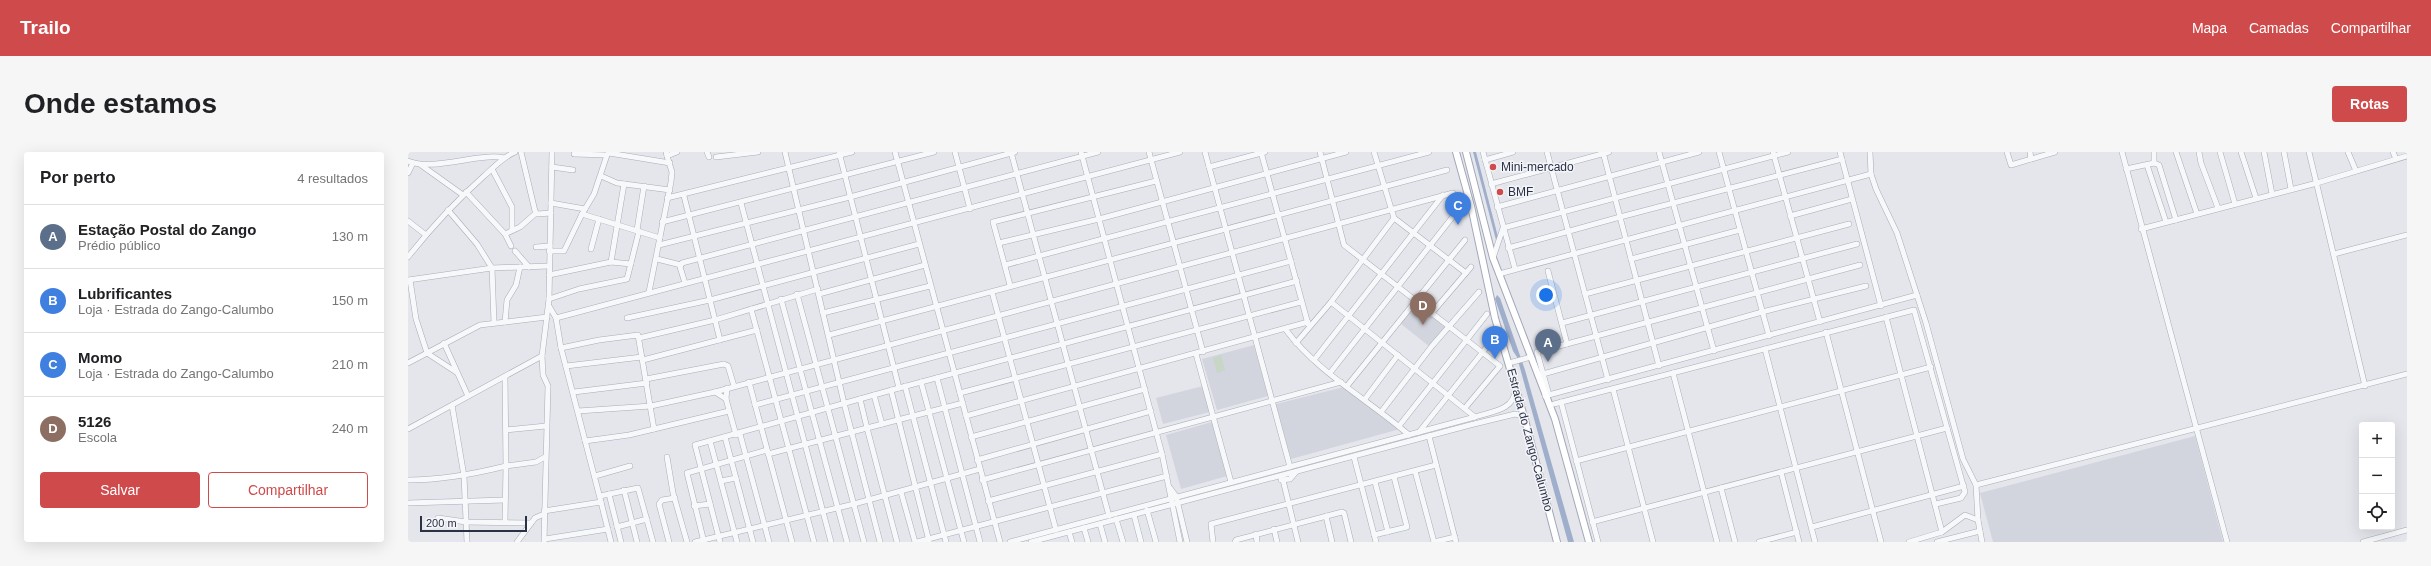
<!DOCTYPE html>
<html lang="pt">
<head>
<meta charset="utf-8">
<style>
	:root { --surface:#fff; --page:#f6f6f6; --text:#202124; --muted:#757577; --line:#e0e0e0; --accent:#cf4b4b }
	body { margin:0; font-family:Helvetica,sans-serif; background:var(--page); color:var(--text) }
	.controls { position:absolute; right:12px; bottom:12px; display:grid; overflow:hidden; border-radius:4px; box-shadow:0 4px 16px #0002 }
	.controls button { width:36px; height:36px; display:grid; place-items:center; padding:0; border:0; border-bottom:1px solid var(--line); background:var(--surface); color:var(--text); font:20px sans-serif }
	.scale { position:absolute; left:12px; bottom:10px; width:107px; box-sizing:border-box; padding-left:4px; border:2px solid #2b3145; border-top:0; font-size:11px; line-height:14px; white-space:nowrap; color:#2b3145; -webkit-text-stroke:3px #f4f5f9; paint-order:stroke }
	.you { position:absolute; left:1138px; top:143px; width:14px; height:14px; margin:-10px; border:3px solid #fff; border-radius:50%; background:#1a73e8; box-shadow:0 0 0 6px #1a73e833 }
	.badge { display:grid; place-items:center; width:26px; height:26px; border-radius:50%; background:var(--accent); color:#fff; font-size:13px; font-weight:700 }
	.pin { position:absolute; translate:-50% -33px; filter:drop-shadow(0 1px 2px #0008) }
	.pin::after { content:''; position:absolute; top:21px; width:14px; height:12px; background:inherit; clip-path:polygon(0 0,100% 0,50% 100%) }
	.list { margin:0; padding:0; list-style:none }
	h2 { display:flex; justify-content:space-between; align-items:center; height:52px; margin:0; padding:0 16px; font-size:17px }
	h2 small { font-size:13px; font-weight:400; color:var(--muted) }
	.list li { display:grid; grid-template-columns:26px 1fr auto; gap:12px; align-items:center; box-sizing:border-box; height:64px; padding:0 16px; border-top:1px solid var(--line) }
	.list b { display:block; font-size:15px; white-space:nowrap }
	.list p { margin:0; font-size:13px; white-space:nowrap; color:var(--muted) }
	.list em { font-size:13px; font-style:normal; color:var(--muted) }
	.actions { display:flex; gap:8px; padding:12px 16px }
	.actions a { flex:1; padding:9px 0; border:1px solid var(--accent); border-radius:4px; text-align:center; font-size:14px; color:var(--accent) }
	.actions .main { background:var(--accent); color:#fff }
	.icon { flex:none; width:22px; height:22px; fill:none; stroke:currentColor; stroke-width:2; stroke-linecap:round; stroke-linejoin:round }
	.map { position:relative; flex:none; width:1999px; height:390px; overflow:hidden; border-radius:4px }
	header { display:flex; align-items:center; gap:24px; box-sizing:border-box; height:56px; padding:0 20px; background:var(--accent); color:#fff }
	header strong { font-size:19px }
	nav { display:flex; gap:22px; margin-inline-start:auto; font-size:14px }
	.intro { display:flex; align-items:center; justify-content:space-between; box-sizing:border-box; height:96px; padding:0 24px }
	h1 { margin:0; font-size:28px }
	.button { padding:10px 18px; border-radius:4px; background:var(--accent); color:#fff; font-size:14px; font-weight:700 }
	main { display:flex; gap:24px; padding:0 24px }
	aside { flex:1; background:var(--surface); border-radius:4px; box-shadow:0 4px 16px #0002 }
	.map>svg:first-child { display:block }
</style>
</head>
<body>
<header>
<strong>Trailo</strong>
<nav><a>Mapa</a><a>Camadas</a><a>Compartilhar</a></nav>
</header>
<div class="intro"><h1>Onde estamos</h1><a class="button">Rotas</a></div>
<main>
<aside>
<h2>Por perto<small>4 resultados</small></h2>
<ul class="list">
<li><span class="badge" style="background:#5c6f8a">A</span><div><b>Estação Postal do Zango</b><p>Prédio público</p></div><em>130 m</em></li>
<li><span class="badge" style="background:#3f7fe0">B</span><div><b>Lubrificantes</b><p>Loja · Estrada do Zango-Calumbo</p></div><em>150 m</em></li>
<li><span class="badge" style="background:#3f7fe0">C</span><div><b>Momo</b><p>Loja · Estrada do Zango-Calumbo</p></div><em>210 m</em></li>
<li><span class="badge" style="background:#8d6e63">D</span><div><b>5126</b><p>Escola</p></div><em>240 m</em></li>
</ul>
<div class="actions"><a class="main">Salvar</a><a>Compartilhar</a></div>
</aside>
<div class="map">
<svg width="1999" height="390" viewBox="0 0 1999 390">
	<rect width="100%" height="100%" fill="#e4e6ec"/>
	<g fill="#d2d5de">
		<polygon points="1007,151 1037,175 1022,195 992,171"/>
		<polygon points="846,193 860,244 809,258 794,207"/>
		<polygon points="795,234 802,260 755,272 748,246"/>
		<polygon points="936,235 992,277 883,307 868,252"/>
		<polygon points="804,270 819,324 773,337 758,283"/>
		<polygon points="1787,284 1815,390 1585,390 1572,341"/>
	</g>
	<polygon fill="#c7d6c5" points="813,203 817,218 809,221 805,206"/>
	<g fill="#9faecb">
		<polygon points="1065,0 1068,0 1090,85 1088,88"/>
		<polygon points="1089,143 1092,146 1117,218 1166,390 1160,390 1109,205 1105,199 1087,147"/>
	</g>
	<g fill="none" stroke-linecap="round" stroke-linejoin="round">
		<defs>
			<g id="minor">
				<polyline points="113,0 127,59 129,62 143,61"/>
				<polyline points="258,0 259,4 269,0"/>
				<polyline points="299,0 301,5"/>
				<polyline points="377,0 436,251 472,390"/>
				<polyline points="487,0 592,390"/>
				<polyline points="547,0 562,57"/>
				<polyline points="603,0 701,364"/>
				<polyline points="673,0 754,302 772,390"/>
				<polyline points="741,0 795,200"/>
				<polyline points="797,0 882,315"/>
				<polyline points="853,0 900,172"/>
				<polyline points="912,0 936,93 1092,214 1057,256"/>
				<polyline points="1075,0 1107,117"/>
				<polyline points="1139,0 1200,228"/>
				<polyline points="1195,0 1251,214"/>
				<polyline points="1251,0 1306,199"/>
				<polyline points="1311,0 1361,184"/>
				<polyline points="1365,0 1412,170"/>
				<polyline points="1432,0 1473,154"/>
				<polyline points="1462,0 1463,22 1468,37 1489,81 1518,171 1555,307 1568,333 1999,222"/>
				<polyline points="1599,0 1603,13 1647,0"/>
				<polyline points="1622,0 1623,7"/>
				<polyline points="1714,0 1819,390"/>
				<polyline points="1746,0 1746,11"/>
				<polyline points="1768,0 1789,62"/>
				<polyline points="1791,0 1793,11 1810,56"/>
				<polyline points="1812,0 1827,52"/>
				<polyline points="1833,0 1848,46"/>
				<polyline points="1856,0 1864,42"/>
				<polyline points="1876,0 1883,37"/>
				<polyline points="1901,0 1957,234"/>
				<polyline points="1940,0 1948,19"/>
				<polyline points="1985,0 1988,7"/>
				<polyline points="166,2 199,3"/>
				<polyline points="308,5 350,0"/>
				<polyline points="1077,8 1105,0"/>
				<path d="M0 9C24 20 73 0 96 6"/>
				<polyline points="13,13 55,43"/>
				<polyline points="1739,13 1758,70"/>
				<polyline points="144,15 165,18"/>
				<polyline points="801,15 857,0"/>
				<polyline points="84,17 104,55 104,78"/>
				<polyline points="1718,17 1746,11 1751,13 1768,68"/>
				<polyline points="0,21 5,11"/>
				<polyline points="193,24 209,31 262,38"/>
				<polyline points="1083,32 1201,0"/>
				<polyline points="58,40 97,82 103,94"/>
				<polyline points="276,44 312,188"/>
				<polyline points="259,46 444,0"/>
				<polyline points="143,51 177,57"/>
				<polyline points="333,51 423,390"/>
				<polyline points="1089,55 1291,0"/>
				<polyline points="40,58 69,92 84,116 86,171"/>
				<polyline points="1382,64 1444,47"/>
				<polyline points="986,66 1058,121"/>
				<polyline points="0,69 18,83"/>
				<polyline points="254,70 526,0"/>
				<polyline points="1733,77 1909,31 1999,4"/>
				<polyline points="229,78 236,34"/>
				<polyline points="97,82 112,75 128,61"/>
				<polyline points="252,86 174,62 186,42 199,3 201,1 262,11"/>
				<polyline points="591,91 691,67 938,0"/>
				<polyline points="251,93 442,45 607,0"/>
				<polyline points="128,95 142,94"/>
				<polyline points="1100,96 1212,65 1434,7"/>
				<polyline points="183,97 191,67"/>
				<polyline points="107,99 121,115"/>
				<polyline points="141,99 156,99 174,62"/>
				<polyline points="1926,102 1999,83"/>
				<path d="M0 105C23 76 48 49 76 24 86 15 95 5 107 0"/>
				<polyline points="1085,106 1095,76 1380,0"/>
				<polyline points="249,107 273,113"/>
				<polyline points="1223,107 1332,78"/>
				<polyline points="203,110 216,32"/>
				<polyline points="597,113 1021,0"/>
				<polyline points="1140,119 1159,192"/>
				<polyline points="1091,122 1463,22"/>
				<polyline points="141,123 203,110 223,112"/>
				<polyline points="0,128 84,116 141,114"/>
				<polyline points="2,128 8,167 19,201 48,220"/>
				<polyline points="277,131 272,115 274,111 690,0"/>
				<polyline points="602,133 585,70 748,29"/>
				<polyline points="241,140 263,30 264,20 259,4"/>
				<polyline points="584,140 648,378"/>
				<polyline points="389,142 456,390"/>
				<polyline points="411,142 517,113"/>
				<polyline points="1177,142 1441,72"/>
				<polyline points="141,147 171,137 219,127 231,79"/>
				<polyline points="373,147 439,390"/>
				<polyline points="923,150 1067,265"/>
				<polyline points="141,154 148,166 153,196 193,350"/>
				<polyline points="343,157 406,390"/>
				<polyline points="415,161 522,134"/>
				<polyline points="1023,162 1063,115"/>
				<polyline points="1478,165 1534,380"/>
				<polyline points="148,166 772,0"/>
				<polyline points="219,166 302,148 511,92"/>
				<polyline points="97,170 99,148 108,133 112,115"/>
				<polyline points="1154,171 1449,92"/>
				<path d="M878 178C910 221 961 248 1001 283"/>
				<polyline points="1418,180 1473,390"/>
				<polyline points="421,183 1039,18"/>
				<polyline points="231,186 307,168 410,137"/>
				<polyline points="36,191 60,244"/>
				<polyline points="888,191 923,150 986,66 966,0"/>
				<polyline points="153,196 191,188 230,183 246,277"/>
				<polyline points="1357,197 1407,390"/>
				<polyline points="788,202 823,330"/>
				<polyline points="235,208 349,178"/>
				<polyline points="906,208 1035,43"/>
				<polyline points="0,211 72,173 139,165"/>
				<polyline points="1101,211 1123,205"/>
				<polyline points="158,214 234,205"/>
				<polyline points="922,221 1050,58"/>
				<polyline points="1265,221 1309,390"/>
				<polyline points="1135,222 1354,160 1458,134"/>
				<polyline points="97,225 98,314 128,310 137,305"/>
				<polyline points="529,226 572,390"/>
				<polyline points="238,227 316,212 320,214 326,234"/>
				<polyline points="341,230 384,390"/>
				<polyline points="513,230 556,390"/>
				<polyline points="497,234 538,390"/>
				<polyline points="939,234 1057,88"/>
				<polyline points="319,236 318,247 328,283"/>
				<polyline points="491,236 889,129"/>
				<polyline points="1205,237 1245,390"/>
				<polyline points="483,238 521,389"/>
				<polyline points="166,240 239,231"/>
				<polyline points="307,240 318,247"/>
				<polyline points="552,241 893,150"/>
				<polyline points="466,243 474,272"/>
				<polyline points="1141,243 1129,200 1452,113"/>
				<polyline points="1137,244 1509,143"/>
				<polyline points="452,247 459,276 555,251"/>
				<polyline points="957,247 990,203"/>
				<polyline points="1153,250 1190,390"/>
				<polyline points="1146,252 1506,158 1557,340 1553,346 1528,352"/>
				<polyline points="44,253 56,324 59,390"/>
				<polyline points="347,253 883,109"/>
				<polyline points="170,259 243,254 307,240 1045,41"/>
				<polyline points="973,260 1024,194 1071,140"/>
				<polyline points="558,264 900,170"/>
				<polyline points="991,274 1079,162"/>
				<polyline points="0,277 134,204"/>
				<polyline points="98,278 138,274"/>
				<polyline points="1011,280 1086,186"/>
				<polyline points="332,282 361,390"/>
				<polyline points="1021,284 1048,390"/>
				<polyline points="317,285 345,390"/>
				<polyline points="563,285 737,237"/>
				<polyline points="177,289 221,283 321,259"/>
				<polyline points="302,289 329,390"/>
				<polyline points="360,302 459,276 489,390"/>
				<polyline points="259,305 265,341 279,390"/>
				<polyline points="946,305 968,390"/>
				<polyline points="569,308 743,259"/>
				<polyline points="1168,309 1523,215"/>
				<polyline points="1007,319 1026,390"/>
				<polyline points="1373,320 1391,390"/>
				<polyline points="187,324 222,314"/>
				<path d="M0 328C33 328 66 322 98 314L97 370"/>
				<polyline points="574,328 933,230"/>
				<polyline points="873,328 882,327 888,320"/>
				<polyline points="875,328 890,390"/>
				<polyline points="313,329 328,326"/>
				<polyline points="967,330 980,380"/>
				<polyline points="1568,333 1570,368 1574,390"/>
				<polyline points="762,336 768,344 779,390"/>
				<polyline points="1313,336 1327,390"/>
				<polyline points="216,338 229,390"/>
				<polyline points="493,340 507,390"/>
				<polyline points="201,342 213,390"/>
				<polyline points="192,344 230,336 245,390"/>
				<polyline points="580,349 754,302"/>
				<polyline points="0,351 97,348"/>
				<polyline points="286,354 302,352"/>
				<polyline points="739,358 748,390"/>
				<polyline points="136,359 193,350 203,390"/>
				<polyline points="726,363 733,390"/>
				<polyline points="918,364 924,390"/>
				<polyline points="30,366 58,370 123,371"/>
				<polyline points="708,367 715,390"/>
				<polyline points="1184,370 1539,276"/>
				<polyline points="692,372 697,390"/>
				<polyline points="209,375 239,367"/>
				<polyline points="1404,375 1556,334"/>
				<polyline points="676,376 680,390"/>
				<polyline points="866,377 869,390"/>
				<polyline points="661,380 664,390"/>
				<polyline points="848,382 849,390"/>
				<polyline points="966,383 999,375 986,325"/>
				<polyline points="137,387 200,377"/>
				<polyline points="109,390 127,366 136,362"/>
				<polyline points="136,390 140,234 135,223 134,204 141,147 144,0"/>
				<polyline points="261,390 251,352 254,348 267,346"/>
				<polyline points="287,390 446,352 572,317"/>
				<polyline points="296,390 279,321 359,298"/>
				<polyline points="312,390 287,293 491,236 431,0"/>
				<polyline points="509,390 759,324"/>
				<path d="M602 390 1067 265C1082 260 1107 258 1107 238"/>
				<polyline points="623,390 1062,273 1107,262 1115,264 1117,267"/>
				<polyline points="805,390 803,372 1028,313"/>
				<polyline points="827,390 828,388 934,360 936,361 943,390"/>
				<polyline points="1026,390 1047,385"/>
				<polyline points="1351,390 1389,380"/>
				<polyline points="1501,390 1534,380 1557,363 1570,368"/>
				<polyline points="1529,390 1572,379"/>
				<polyline points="1955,390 1999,378"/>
			</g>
			<g id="major">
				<polyline points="1048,0 1063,54 1087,166 1117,268 1149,390"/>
				<polyline points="1058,0 1085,106 1147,267 1181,390"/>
			</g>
		</defs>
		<use href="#minor" stroke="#a9acb7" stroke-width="6"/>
		<use href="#major" stroke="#a3a8b8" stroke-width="8"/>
		<use href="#minor" stroke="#f7f8fa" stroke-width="5"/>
		<use href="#major" stroke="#fff" stroke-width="6"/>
	</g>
	<g fill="#cf4b4b" stroke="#f4f5f9" stroke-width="1.5">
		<circle cx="1085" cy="15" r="4"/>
		<circle cx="1092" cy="40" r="4"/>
	</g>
	<g text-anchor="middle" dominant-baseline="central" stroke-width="3" stroke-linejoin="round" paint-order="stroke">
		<g font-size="12" fill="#2b3145" stroke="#f4f5f9" text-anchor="start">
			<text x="1093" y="15">Mini-mercado</text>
			<text x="1100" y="40">BMF</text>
		</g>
		<g font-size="12" fill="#2b3145" stroke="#f4f5f9">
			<text transform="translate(1122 288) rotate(75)">Estrada do Zango-Calumbo</text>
		</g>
	</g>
</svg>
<div class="controls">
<button>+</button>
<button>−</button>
<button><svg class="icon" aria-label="locate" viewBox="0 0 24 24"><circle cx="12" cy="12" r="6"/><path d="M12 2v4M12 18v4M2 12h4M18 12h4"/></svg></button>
</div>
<div class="scale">200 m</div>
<div class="you"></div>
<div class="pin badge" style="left:1140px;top:210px;background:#5c6f8a">A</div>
<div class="pin badge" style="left:1087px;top:207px;background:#3f7fe0">B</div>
<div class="pin badge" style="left:1050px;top:73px;background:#3f7fe0">C</div>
<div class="pin badge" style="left:1015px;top:173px;background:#8d6e63">D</div>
</div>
</main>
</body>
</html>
